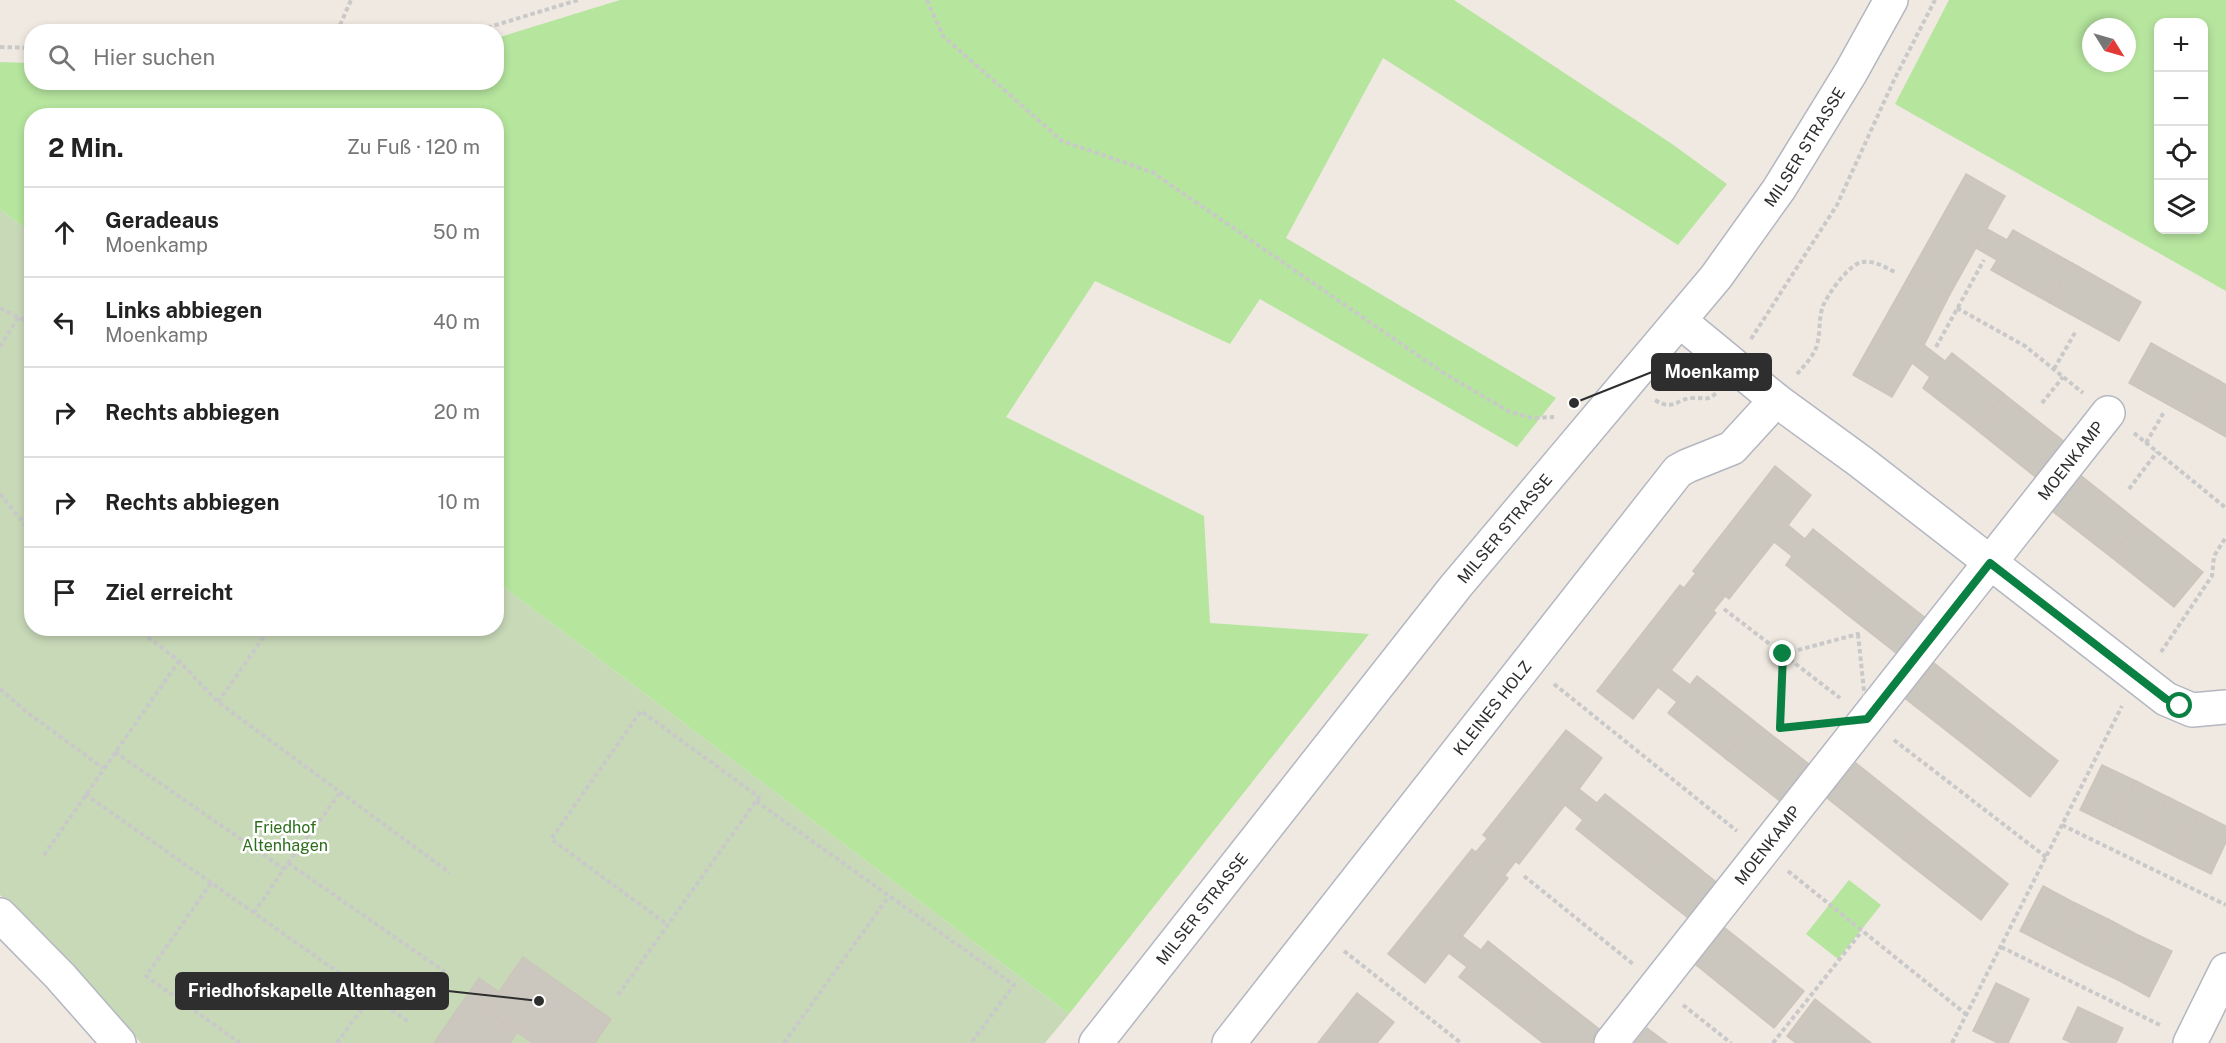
<!DOCTYPE html>
<html lang="de">
<head>
<meta charset="utf-8">
<style>
	:root { --surface:#fff; --page:#f2f2f2; --text:#222; --muted:#767676; --line:#e0e0e0 }
	body { margin:0; font-family:"Public Sans",sans-serif; background:var(--page); color:var(--text) }
	.controls { position:absolute; right:18px; top:18px; display:grid; overflow:hidden; border-radius:12px; box-shadow:0 3px 9px #0003 }
	.controls button { width:54px; height:54px; display:grid; place-items:center; padding:0; border:0; border-bottom:2px solid var(--line); background:var(--surface); color:var(--text); font:30px sans-serif }
	.compass { position:absolute; left:2082px; top:18px; width:54px; height:54px; border-radius:50%; background:var(--surface); box-shadow:0 3px 9px #0003; rotate:127deg }
	.stop { position:absolute; width:18px; height:18px; margin:-14px; border:4px solid #0b8043; border-radius:50%; background:#fff }
	.stop.end { background:#0b8043; border-color:#fff; box-shadow:0 2px 6px #0008 }
	.list { margin:0; padding:0; list-style:none }
	h2 { display:flex; justify-content:space-between; align-items:center; height:78px; margin:0; padding:0 24px; font-size:26px }
	h2 small { font-size:20px; font-weight:400; color:var(--muted) }
	.list li { display:grid; grid-template-columns:39px 1fr auto; gap:18px; align-items:center; box-sizing:border-box; height:90px; padding:0 24px; border-top:2px solid var(--line) }
	.list b { display:block; font-size:22px; white-space:nowrap }
	.list p { margin:0; font-size:20px; white-space:nowrap; color:var(--muted) }
	.list em { font-size:20px; font-style:normal; color:var(--muted) }
	.icon { flex:none; width:33px; height:33px; fill:none; stroke:currentColor; stroke-width:2; stroke-linecap:round; stroke-linejoin:round }
	.map { position:relative; flex:none; width:2226px; height:1043px; overflow:hidden }
	.search { position:absolute; background:var(--surface); box-shadow:0 3px 9px #0003; left:24px; top:24px; width:480px; height:66px; display:flex; align-items:center; gap:15px; box-sizing:border-box; padding:0 21px; border-radius:24px; color:var(--muted); font-size:22px }
	.panel { position:absolute; background:var(--surface); box-shadow:0 3px 9px #0003; left:24px; top:108px; width:480px; height:528px; border-radius:24px }
	.map>svg:first-child { display:block }
</style>
</head>
<body>
<div class="map">
<svg width="2226" height="1043" viewBox="0 0 2226 1043">
	<rect width="100%" height="100%" fill="#efe9e1"/>
	<g fill="#b6e59e" fill-rule="evenodd">
		<polygon points="620,0 1454,0 1672,144 1727,184 1678,245 1383,58 1286,238 1556,398 1517,447 1260,299 1230,344 1095,281 1006,417 1204,516 1210,623 1369,634 1069,1014 497,582 496,116 32,116 31,233 0,209 0,62 31,63 32,82 250,82 322,90 346,82 496,82 497,38"/>
		<path d="M1949 0H2226V291L1895 104ZM2158 22H2204V230H2158ZM2091 27H2127V63H2091Z"/>
		<polygon points="1849,880 1881,905 1838,959 1806,934"/>
	</g>
	<polygon fill="#c8d9b8" points="0,209 31,233 32,628 496,628 497,582 1069,1014 1045,1043 141,1043 73,965 0,895"/>
	<g fill="#cbc7bf" stroke="#cbc5ba" stroke-width="1.5">
		<polygon points="1966,174 2005,196 1950,294 1911,272"/>
		<polygon points="1987,229 2007,240 2013,230 2072,263 2050,303 1991,270 1997,260 1976,248"/>
		<polygon points="2072,263 2141,302 2119,341 2050,303"/>
		<polygon points="1911,272 1950,294 1924,345 1945,361 1952,353 2004,394 1977,430 1923,388 1930,377 1912,363 1892,397 1853,375"/>
		<polygon points="2151,343 2218,380 2196,420 2129,383"/>
		<polygon points="2218,380 2226,385 2226,437 2196,420"/>
		<polygon points="2004,394 2066,443 2038,479 1977,430"/>
		<polygon points="1775,466 1811,495 1788,525 1805,539 1813,529 1872,576 1844,612 1786,565 1792,556 1774,542 1729,599 1693,571"/>
		<polygon points="2079,474 2139,522 2111,557 2051,510"/>
		<polygon points="2139,522 2203,572 2174,607 2111,557"/>
		<polygon points="1696,573 1725,596 1713,611 1684,588"/>
		<polygon points="1872,576 1928,620 1900,656 1844,612"/>
		<polygon points="1680,585 1716,613 1633,719 1597,691"/>
		<polygon points="1934,663 1994,711 1966,746 1906,699"/>
		<polygon points="1671,670 1690,685 1697,676 1754,721 1725,758 1668,713 1677,702 1658,687"/>
		<polygon points="1994,711 2058,761 2030,797 1966,746"/>
		<polygon points="1754,721 1814,768 1785,805 1725,758"/>
		<polygon points="1566,730 1602,758 1579,789 1597,803 1605,794 1665,841 1636,877 1576,829 1583,820 1565,805 1519,864 1483,835"/>
		<polygon points="1856,763 1931,823 1903,859 1827,798"/>
		<polygon points="2102,765 2136,781 2113,826 2080,810"/>
		<polygon points="2136,781 2168,797 2146,842 2113,826"/>
		<polygon points="2168,797 2200,813 2178,858 2146,842"/>
		<polygon points="2200,813 2226,826 2226,842 2211,874 2178,858"/>
		<polygon points="1931,823 2008,884 1981,920 1903,859"/>
		<polygon points="1487,839 1516,861 1505,875 1476,852"/>
		<polygon points="1665,841 1720,885 1692,921 1636,877"/>
		<polygon points="1472,849 1508,878 1425,983 1388,954"/>
		<polygon points="2043,886 2075,903 2053,948 2020,931"/>
		<polygon points="2075,903 2108,919 2086,965 2053,948"/>
		<polygon points="2108,919 2140,936 2118,980 2086,965"/>
		<polygon points="1725,928 1804,991 1774,1028 1696,965"/>
		<polygon points="1462,936 1481,950 1488,941 1543,985 1515,1021 1459,977 1467,967 1449,953"/>
		<polygon points="2140,936 2172,951 2149,997 2118,980"/>
		<polygon points="523,957 611,1019 595,1043 533,1043 486,1011"/>
		<polygon points="479,978 499,992 486,1011 517,1032 510,1043 434,1043"/>
		<polygon points="1996,983 2029,999 2008,1043 1998,1043 1973,1031"/>
		<polygon points="1543,985 1603,1032 1595,1043 1543,1043 1515,1021"/>
		<polygon points="1357,993 1394,1022 1377,1043 1318,1043"/>
		<polygon points="1815,999 1871,1043 1796,1043 1787,1036"/>
		<polygon points="2078,1007 2123,1028 2116,1043 2072,1043 2063,1039"/>
		<polygon points="1647,1028 1667,1043 1635,1043"/>
	</g>
	<g fill="none" stroke-linecap="round" stroke-linejoin="round">
		<defs>
			<g id="minor">
				<polyline points="1680,321 1776,400 1861,462 2166,699 2192,710 2226,707"/>
				<polyline points="0,915 60,976 119,1043"/>
				<path id="s1" d="M1229 1043 1678 471 1687 466 1732 448 1776 400"/>
				<path id="s2" d="M1611 1043 2108 413"/>
				<polyline points="2190,1043 2226,970"/>
			</g>
			<g id="secondary">
				<path id="s3" d="M1096 1043 1456 586 1716 277 1779 189 1851 72 1891 0"/>
			</g>
		</defs>
		<use href="#minor" stroke="#b4b7c1" stroke-width="36"/>
		<use href="#secondary" stroke="#b4b7c1" stroke-width="36"/>
		<g stroke="#c9c9c9" stroke-width="4" stroke-dasharray="4.5 3" stroke-linecap="butt">
			<polyline points="927,0 943,36 1062,141 1152,172 1442,372 1508,411 1532,418 1554,417"/>
			<polyline points="337,32 351,0"/>
			<polyline points="473,32 578,0"/>
			<polyline points="0,47 32,48"/>
			<polyline points="0,308 32,324"/>
			<polyline points="1957,308 2025,346 2083,393"/>
			<polyline points="1751,339 1837,205 1894,80 1935,0"/>
			<polyline points="0,347 19,316"/>
			<polyline points="1936,347 1984,260"/>
			<polyline points="2054,369 2076,331"/>
			<path d="M1797 374C1804 366 1812 358 1816 348 1821 335 1818 319 1823 306 1828 294 1849 264 1862 262 1875 260 1886 268 1897 273"/>
			<path d="M1655 400C1674 412 1677 398 1693 398 1704 397 1707 402 1716 393"/>
			<polyline points="2042,403 2063,377"/>
			<polyline points="2134,433 2226,508"/>
			<polyline points="2146,443 2164,412"/>
			<polyline points="2129,489 2157,452"/>
			<polyline points="0,494 32,533"/>
			<polyline points="1724,609 1840,698"/>
			<polyline points="136,628 179,661 218,702 450,873"/>
			<polygon points="1858,634 1867,719 1780,728 1783,654"/>
			<polyline points="2161,652 2212,576 2214,556 2226,537"/>
			<polyline points="1554,684 1737,831"/>
			<polyline points="0,689 28,713 103,768"/>
			<polyline points="218,702 270,628"/>
			<polyline points="1894,740 2046,857"/>
			<polyline points="115,752 284,869"/>
			<polyline points="85,794 409,1022"/>
			<polyline points="756,801 1014,985 971,1043"/>
			<polyline points="2062,825 2226,905"/>
			<polyline points="44,855 179,661"/>
			<polyline points="288,863 445,972"/>
			<polyline points="1788,871 1967,1015"/>
			<polyline points="1524,876 1633,964"/>
			<polyline points="211,883 146,976 240,1043"/>
			<polyline points="254,913 288,863 340,793"/>
			<polyline points="2001,947 2162,1026"/>
			<polyline points="1344,951 1461,1043"/>
			<polyline points="618,995 756,801 759,797 641,711 551,839 668,925"/>
			<polyline points="1683,1005 1731,1043"/>
			<polyline points="337,1043 372,995"/>
			<polyline points="784,1043 889,896"/>
			<polyline points="1773,1043 1862,931"/>
			<polyline points="1952,1043 2122,706"/>
		</g>
		<use href="#minor" stroke="#fff" stroke-width="33"/>
		<use href="#secondary" stroke="#fff" stroke-width="33"/>
	</g>
	<g fill="none" stroke-linecap="round" stroke-linejoin="round">
		<polyline stroke="#0b8043" stroke-width="8" points="1783,654 1780,728 1867,719 1990,563 2166,699 2180,706"/>
	</g>
	<g text-anchor="middle" dominant-baseline="central" stroke-width="5" stroke-linejoin="round" paint-order="stroke">
		<g font-size="16" fill="#2e2e2e" stroke="#fff">
			<text stroke="none"><textPath href="#s3" startOffset="1143">MILSER STRASSE</textPath></text>
			<text stroke="none"><textPath href="#s2" startOffset="742">MOENKAMP</textPath></text>
			<text stroke="none"><textPath href="#s3" startOffset="657">MILSER STRASSE</textPath></text>
			<text stroke="none"><textPath href="#s1" startOffset="426">KLEINES HOLZ</textPath></text>
			<text stroke="none"><textPath href="#s2" startOffset="252">MOENKAMP</textPath></text>
			<text stroke="none"><textPath href="#s3" startOffset="171">MILSER STRASSE</textPath></text>
		</g>
		<g font-size="16" fill="#2c6e1b" stroke="#fff">
			<text x="285" y="827">Friedhof<tspan x="285" dy="18">Altenhagen</tspan></text>
		</g>
	</g>
	<path fill="none" stroke="#2e2e2e" stroke-width="2" d="M1574 403L1652 372M539 1001L448 991"/>
	<g fill="#2e2e2e" stroke="#fff" stroke-width="2">
		<circle cx="1574" cy="403" r="6"/>
		<circle cx="539" cy="1001" r="6"/>
	</g>
	<g fill="#2e2e2e" stroke="#2e2e2e" stroke-width="2">
		<rect x="1652" y="354" width="119" height="36" rx="6"/>
		<rect x="176" y="973" width="272" height="36" rx="6"/>
	</g>
	<g font-size="18" text-anchor="middle" font-weight="bold" fill="#fff">
		<text x="1712" y="378">Moenkamp</text>
		<text x="312" y="997">Friedhofskapelle Altenhagen</text>
	</g>
</svg>
<div class="controls">
<button>+</button>
<button>−</button>
<button><svg class="icon" aria-label="locate" viewBox="0 0 24 24"><circle cx="12" cy="12" r="6"/><path d="M12 2v4M12 18v4M2 12h4M18 12h4"/></svg></button>
<button><svg class="icon" aria-label="layers" viewBox="0 0 24 24"><path d="M12 4l9 5-9 5-9-5zM3 14l9 5 9-5"/></svg></button>
</div>
<svg class="compass" viewBox="-18 -18 36 36"><path d="M0-13l5 13h-10z" fill="#e53935"/><path d="M0 13l5-13h-10z" fill="#767676"/></svg>
<div class="stop" style="left:2180px;top:706px"></div>
<div class="stop end" style="left:1783px;top:654px"></div>
<div class="search"><svg class="icon" aria-label="search" viewBox="0 0 24 24"><circle cx="10" cy="10" r="6"/><path d="M15 15l6 6"/></svg>Hier suchen</div>
<section class="panel">
<h2>2 Min.<small>Zu Fuß · 120 m</small></h2>
<ul class="list">
<li><svg class="icon" aria-label="ahead" viewBox="0 0 24 24"><path d="M12 20V5M6 11l6-6 6 6"/></svg><div><b>Geradeaus</b><p>Moenkamp</p></div><em>50 m</em></li>
<li><svg class="icon" aria-label="left" viewBox="0 0 24 24"><path d="M17 20v-9H6M10 6l-5 5 5 5"/></svg><div><b>Links abbiegen</b><p>Moenkamp</p></div><em>40 m</em></li>
<li><svg class="icon" aria-label="right" viewBox="0 0 24 24"><path d="M7 20v-9h11M14 6l5 5-5 5"/></svg><div><b>Rechts abbiegen</b></div><em>20 m</em></li>
<li><svg class="icon" aria-label="right" viewBox="0 0 24 24"><path d="M7 20v-9h11M14 6l5 5-5 5"/></svg><div><b>Rechts abbiegen</b></div><em>10 m</em></li>
<li><svg class="icon" aria-label="arrive" viewBox="0 0 24 24"><path d="M6 21V4h12l-3 4 3 4H6"/></svg><div><b>Ziel erreicht</b></div></li>
</ul>
</section>
</div>
</body>
</html>
